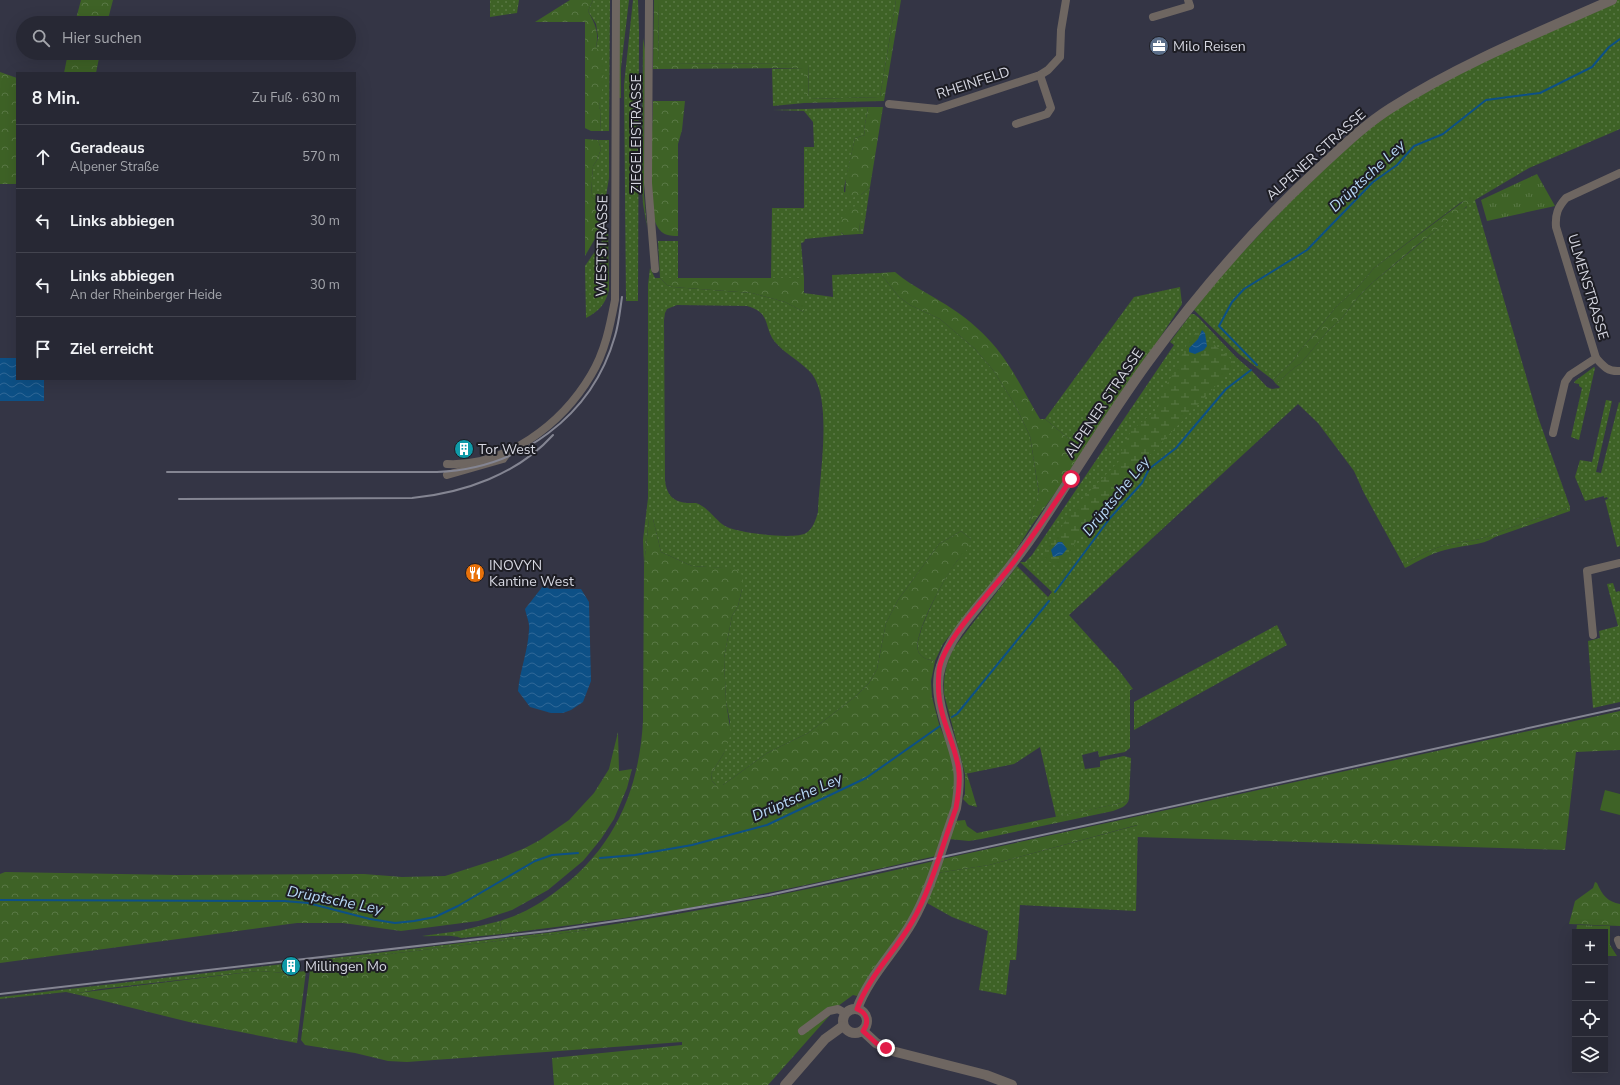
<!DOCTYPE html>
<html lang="de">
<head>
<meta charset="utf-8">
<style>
	:root { --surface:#272834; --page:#333440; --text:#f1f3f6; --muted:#a4a6ac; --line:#43444f }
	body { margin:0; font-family:"Nunito Sans",sans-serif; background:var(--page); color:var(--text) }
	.controls { position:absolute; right:12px; bottom:12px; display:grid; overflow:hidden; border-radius:0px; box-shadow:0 4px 16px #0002 }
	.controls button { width:36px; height:36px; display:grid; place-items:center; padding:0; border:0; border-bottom:1px solid var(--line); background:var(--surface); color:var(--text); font:20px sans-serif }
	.stop { position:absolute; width:12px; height:12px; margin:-9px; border:3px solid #e11d48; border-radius:50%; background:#fff }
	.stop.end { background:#e11d48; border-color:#fff; box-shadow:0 1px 4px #0008 }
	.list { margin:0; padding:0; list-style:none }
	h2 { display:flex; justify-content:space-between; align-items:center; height:52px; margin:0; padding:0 16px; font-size:17px }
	h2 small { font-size:13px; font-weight:400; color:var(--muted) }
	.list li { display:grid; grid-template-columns:26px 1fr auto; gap:12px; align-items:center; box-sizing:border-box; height:64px; padding:0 16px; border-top:1px solid var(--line) }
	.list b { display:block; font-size:15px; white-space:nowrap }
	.list p { margin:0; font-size:13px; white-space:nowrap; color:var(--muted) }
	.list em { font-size:13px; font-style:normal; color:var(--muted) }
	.icon { flex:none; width:22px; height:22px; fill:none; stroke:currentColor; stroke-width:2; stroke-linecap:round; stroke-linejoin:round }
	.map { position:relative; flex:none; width:1620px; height:1085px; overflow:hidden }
	.search { position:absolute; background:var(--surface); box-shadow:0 4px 16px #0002; left:16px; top:16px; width:340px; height:44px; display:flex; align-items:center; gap:10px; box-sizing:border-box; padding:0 14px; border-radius:22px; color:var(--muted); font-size:15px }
	.panel { position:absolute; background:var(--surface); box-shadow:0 4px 16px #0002; left:16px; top:72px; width:340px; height:308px; border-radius:0px }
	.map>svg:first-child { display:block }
</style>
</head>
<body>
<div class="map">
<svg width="1620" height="1085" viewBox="0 0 1620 1085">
	<defs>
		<pattern id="grass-dots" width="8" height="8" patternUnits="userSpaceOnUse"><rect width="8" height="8" fill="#3e6226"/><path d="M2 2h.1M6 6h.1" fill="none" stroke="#597845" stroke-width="1.8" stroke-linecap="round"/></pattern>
		<pattern id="forest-crowns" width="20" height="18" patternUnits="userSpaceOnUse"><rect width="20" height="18" fill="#3e6226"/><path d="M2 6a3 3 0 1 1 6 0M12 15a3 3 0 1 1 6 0" fill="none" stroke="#597845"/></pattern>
		<pattern id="wetland-marsh" width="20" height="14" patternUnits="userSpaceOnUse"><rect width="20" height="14" fill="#3e6226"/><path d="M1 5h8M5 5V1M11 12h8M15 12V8" fill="none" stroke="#597845"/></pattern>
		<pattern id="park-tufts" width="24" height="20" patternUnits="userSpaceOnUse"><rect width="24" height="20" fill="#3e6226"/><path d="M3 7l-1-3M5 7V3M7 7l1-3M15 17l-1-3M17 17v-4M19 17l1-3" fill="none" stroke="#597845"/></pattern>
		<pattern id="water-waves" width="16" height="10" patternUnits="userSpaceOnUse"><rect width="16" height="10" fill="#0d5086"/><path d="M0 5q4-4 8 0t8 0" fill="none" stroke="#306897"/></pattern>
	</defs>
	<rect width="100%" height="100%" fill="#343545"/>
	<g fill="url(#grass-dots)" fill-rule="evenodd">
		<polygon points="490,0 519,0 517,13 490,17"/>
		<polygon points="593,0 610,0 609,131 600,131 601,111 599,107 600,98 596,48 598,37 596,24 588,11"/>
		<polygon points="619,0 629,0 621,68 621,98 619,98"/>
		<polygon points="633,0 638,0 639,30 638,301 626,301 624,85"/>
		<polygon points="659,0 896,0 880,97 809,99 808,63 658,64"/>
		<path d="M1612 0H1620V129L1529 168 1475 200 1538 417 1570 507 1493 534C1480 542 1458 541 1442 546 1429 550 1415 558 1403 564L1364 493 1354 471 1318 423 1298 404 1069 615 1118 669 1133 689 1130 690V748L1125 752 1099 757 1098 751 1082 755 1085 769 1100 767V761L1124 756 1131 758 1129 799 1126 802 1056 817 1040 747 1014 764 965 774 944 694C943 677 946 664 953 649L1017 566 1048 597 1052 592 1020 562H1025L1032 555 1174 345 1170 342 1191 314H1194L1199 318 1236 357 1253 372 1267 387 1272 389 1279 388 1280 387 1276 384 1295 367 1300 364 1328 331 1342 318 1359 296 1372 283 1458 212 1467 207 1466 200 1460 203 1374 268 1358 287 1336 307 1324 322 1298 353 1294 360 1273 380 1239 354 1191 307 1339 150 1422 89Z"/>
		<polygon points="643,38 645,50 644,195 647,227 643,204 642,184"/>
		<polygon points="804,68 804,103 773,106 772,69"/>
		<polygon points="868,107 864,130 865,135 855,138 844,188 844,192 861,195 870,187 863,234 859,234 860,221 841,233 844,235 805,239 804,242 801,243 804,278 771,279 772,208 804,208 804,147 814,147 813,122 804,111 773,110"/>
		<polygon points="598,140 609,140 609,178 604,208 591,196 593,166 597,160 601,149"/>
		<path d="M608 229 609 290C605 305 599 311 586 318L585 266 600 244Z"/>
		<path d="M658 241H678V279L660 278 667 285 673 287 752 293 785 302 804 312V293L833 297 832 275 880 273 899 297 910 305 940 319 975 349 993 370 1014 403 1030 436 1039 494 1029 523 1032 525 1011 558 943 644 935 661C930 660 923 659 919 653 911 641 940 587 948 574 955 562 966 552 971 539L961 531 939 544 898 600 886 623 877 669 869 683 856 696 808 733 767 753 723 785H716L712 781 711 774 724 753 730 722 726 702 724 658 732 616 738 606 742 589 723 568 692 566 661 552 653 519H649L644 565 643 540 648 498V285L650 268 655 278H660ZM677 305 747 306C772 313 763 327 775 342 785 354 802 362 812 374 833 401 819 479 818 512 816 519 813 529 806 533 796 540 736 533 725 526 715 520 708 507 696 503 694 503 690 503 687 503 673 502 666 494 665 480L664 320 665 313 667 309Z"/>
		<polygon points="1180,287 1182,304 1085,452 1045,419 1134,297"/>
		<polygon points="1594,367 1595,368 1579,440 1571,437 1582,388 1579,386 1579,384 1574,383 1575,381"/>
		<polygon points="1606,400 1612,401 1596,472 1601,473 1619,402 1620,403 1620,546 1617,547 1605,500 1608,499 1607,497 1604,498 1604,496 1585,501 1575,477 1580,460 1592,462"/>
		<polygon points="1613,583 1616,592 1619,591 1620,592 1620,702 1593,708 1588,641 1600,638 1599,631 1618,626 1607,584"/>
		<polygon points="1277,625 1287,645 1134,730 1134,702"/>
		<polygon points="1138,825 1136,911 1020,905 1016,960 1010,960 1006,995 979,990 988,931 952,917 927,903 937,873 989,865"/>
		<path d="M500 921 502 934 461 938C451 934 433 937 422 936L459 931Z"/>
		<polygon points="589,928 589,930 315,963 317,960"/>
		<polygon points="283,964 286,965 287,973 258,971 100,989 78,993 88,997 66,992 0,999 0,997"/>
	</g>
	<g fill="url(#forest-crowns)">
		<polygon points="81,0 113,0 107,23 75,23"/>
		<path d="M570 0H593L588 11C596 26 599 32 596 48L602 52 604 62 603 85 599 107 601 111 600 131H591L585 128V22H535Z"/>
		<polygon points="654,0 659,0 658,64 808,63 809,99 880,97 896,0 901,0 884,101 804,103 804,68 653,69"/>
		<polygon points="68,53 100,53 96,73 64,73"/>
		<polygon points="0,72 17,78 17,184 0,184"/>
		<path d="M653 101H685L682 130 678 144V236C662 236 658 231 653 216L651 167Z"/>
		<polygon points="868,107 883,107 870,187 861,195 849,199 845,196 846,177 855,138 865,135 864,130"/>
		<polygon points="585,139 598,140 601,149 597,160 593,166 591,196 604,208 603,219 604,223 585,256"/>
		<polygon points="1472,195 1475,200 1416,246 1372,283 1359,296 1342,318 1328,331 1300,364 1295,367 1276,384 1273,380 1294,360 1298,353 1324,322 1336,307 1358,287 1374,268"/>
		<path d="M858 206 860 207 861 211 859 234 844 235C834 227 844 213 851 207Z"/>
		<path d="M895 272C914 288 934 296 954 310 968 319 987 336 997 349 1014 370 1026 396 1040 419H1045L1085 452 1032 525 1029 523 1039 493 1030 436 1014 403 993 370 975 349 940 319 910 305 899 297 880 273Z"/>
		<polygon points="660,278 804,278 804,312 785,302 752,293 673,287 667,285"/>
		<path d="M1570 507V511L1495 537C1482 546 1461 545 1445 550 1431 553 1417 562 1405 568L1403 564C1415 558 1429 550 1442 546 1458 541 1480 542 1493 534Z"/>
		<path d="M649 519H653L661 552 692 566 732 568 739 571 743 577 742 589 738 606 732 616 724 658 726 702 731 734 724 753 711 774 712 781 716 785H723L767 753 808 733 856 696 869 683 877 669 886 623 898 600 939 544 961 531 971 539C971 549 960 556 955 564 945 577 910 639 919 653 923 659 930 660 935 661L931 681 932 697 939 724 954 762 956 792 936 856C852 875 768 894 683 909 623 919 563 926 502 934L500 921C520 915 538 905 554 893 613 851 639 792 643 721L644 565Z"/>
		<polygon points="1620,711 1620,750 1576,752 1565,850 1137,837 1137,825 989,865 937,873 942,859"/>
		<polygon points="618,732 619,771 632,769 627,788 614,819 601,839 583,861 548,890 512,910 478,921 401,931 343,923 297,923 0,963 0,874 5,872 178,875 364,874 402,877 445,876 501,858 525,848 540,840 569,820 594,793 609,769"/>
		<polygon points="965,774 967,774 977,807 969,805 963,799 965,794"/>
		<path d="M1129 799C1127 807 1120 808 1113 811L981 839 969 841 949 839 955 821 965 820 967 826 977 833 1126 802Z"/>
		<path d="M934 861 917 907 857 996 853 995 838 1006 768 1085H554L552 1058 682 1045V1042L407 1062 388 1061 355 1053 305 1045 301 1040 310 970 315 963 589 930V928C705 911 820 888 934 861Z"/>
		<path d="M1595 882 1597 883C1602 895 1608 902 1620 904V926L1569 924 1575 901 1593 888Z"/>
		<polygon points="258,971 287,973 306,971 297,1043 189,1022 88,997 77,993"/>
	</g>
	<polygon fill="url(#wetland-marsh)" points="1200,327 1207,331 1210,341 1233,361 1232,369 1135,470 1074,544 1075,548 1058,568 1042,556 1076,505 1119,461 1122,449 1131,431 1158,408 1161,393 1173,374 1187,344"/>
	<g fill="url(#park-tufts)">
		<polygon points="1537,174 1555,206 1487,221 1481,200"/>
		<polygon points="1577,925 1610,926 1610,945 1617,956 1605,956 1605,932 1576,932"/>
	</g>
	<polygon fill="#3e6226" points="1605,790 1620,794 1620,815 1600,810"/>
	<g fill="url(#water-waves)">
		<polygon points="1202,330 1205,333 1207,346 1204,350 1195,354 1189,352 1189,348 1198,339"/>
		<polygon points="0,358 17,358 17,379 44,379 44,401 0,401"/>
		<polygon points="1058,542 1062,542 1067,549 1062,555 1053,557 1051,550"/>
		<path d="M543 586 550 589H581L589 602 591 681 583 702 571 710 563 713H551L530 707 518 691C520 670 528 651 529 630 530 623 526 615 525 609Z"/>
	</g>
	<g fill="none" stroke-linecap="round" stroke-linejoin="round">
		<g stroke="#0d5086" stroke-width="2">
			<polyline points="1257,365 1219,326 1232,302 1244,289 1307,250 1373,182 1397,165 1414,146 1443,134 1486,100 1540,93 1592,67 1609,47 1620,39"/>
			<polyline points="1055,592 1110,518 1142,483 1149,469 1176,448 1226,389 1251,370"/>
			<polyline points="952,717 957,714 1049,601"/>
			<polyline points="600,858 635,855 692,845 767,825 866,778 940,726"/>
			<polyline points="0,900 284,901 308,903 370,919 395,923 414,921 435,917 458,906 535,861 552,855 578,853"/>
		</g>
		<g stroke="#6e6661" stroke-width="8">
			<polyline points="649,0 648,183 655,269"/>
			<polyline points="1153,17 1190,6 1188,0"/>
			<polyline points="889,104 937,109 1040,75 1048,70 1060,57 1061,30 1066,0"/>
			<polyline points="1016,124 1047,114 1051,108 1040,75"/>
			<path d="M1596 358C1603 366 1608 372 1620 371"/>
			<path d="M1553 433 1565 382 1570 375 1596 358 1556 227C1555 214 1558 207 1566 198L1620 173"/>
			<path d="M447 464C506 467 562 424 591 375 605 352 610 326 615 300L616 0"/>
			<polyline points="447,475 503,459 509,451"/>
			<polyline points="1593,635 1587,571 1620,563"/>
			<polyline points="1618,940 1620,945"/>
			<polyline points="802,1031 829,1011 838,1009 845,1013"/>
		</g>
		<g stroke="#6e6661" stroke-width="10">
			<circle cx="855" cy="1021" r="12"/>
			<path d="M857 1009C869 976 895 952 912 922 932 887 942 846 956 808 958 796 960 782 958 769 953 738 930 698 941 666 950 636 974 612 993 588 1010 567 1026 547 1040 525 1076 471 1110 414 1148 362 1199 292 1255 227 1318 169 1341 148 1364 125 1391 108 1460 64 1537 33 1612 0"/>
			<polyline points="863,1031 876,1043 892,1051 986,1075 1012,1085"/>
			<polyline points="785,1085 825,1039 843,1026"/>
		</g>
		<g stroke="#848592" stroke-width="2">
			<path d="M167 472H437C519 469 592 417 615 336 619 323 620 310 622 297"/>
			<path d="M179 499 412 498C464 493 518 474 553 435"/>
			<polyline points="0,994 548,931 636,918 769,895 1620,708"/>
		</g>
	</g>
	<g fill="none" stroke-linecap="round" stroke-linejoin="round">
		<path stroke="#e11d48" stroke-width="5" d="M886 1048 876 1043 863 1031C869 1023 868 1013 857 1009 869 976 895 952 912 922 932 887 942 846 956 808 958 797 960 784 959 772 957 750 945 729 941 708 938 696 938 683 939 671 942 640 997 586 1016 559 1035 533 1053 506 1071 479"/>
	</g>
	<defs>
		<symbol id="office-disc" viewBox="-11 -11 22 22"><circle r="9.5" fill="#5c6f8a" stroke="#1d1d24"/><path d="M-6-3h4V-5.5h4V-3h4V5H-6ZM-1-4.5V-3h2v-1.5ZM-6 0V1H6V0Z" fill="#fff"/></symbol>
		<symbol id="building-disc" viewBox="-11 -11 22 22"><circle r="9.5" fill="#0f9aa8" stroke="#1d1d24"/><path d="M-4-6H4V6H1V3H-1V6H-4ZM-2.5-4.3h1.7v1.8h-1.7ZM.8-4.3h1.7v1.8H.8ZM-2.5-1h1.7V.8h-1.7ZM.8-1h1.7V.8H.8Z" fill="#fff"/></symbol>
		<symbol id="restaurant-disc" viewBox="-11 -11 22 22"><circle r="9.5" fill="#e8710a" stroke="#1d1d24"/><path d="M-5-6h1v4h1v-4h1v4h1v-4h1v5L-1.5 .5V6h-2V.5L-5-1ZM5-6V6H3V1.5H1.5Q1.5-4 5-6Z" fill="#fff"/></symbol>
	</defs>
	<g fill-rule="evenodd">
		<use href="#office-disc" x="1148" y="35" width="22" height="22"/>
		<use href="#building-disc" x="453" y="438" width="22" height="22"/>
		<use href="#restaurant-disc" x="464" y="562" width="22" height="22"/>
		<use href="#building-disc" x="280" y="955" width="22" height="22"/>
	</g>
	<g text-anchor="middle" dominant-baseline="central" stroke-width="4" stroke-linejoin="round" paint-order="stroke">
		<g font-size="14" fill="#d6d7e1" stroke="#1d1d24" text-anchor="start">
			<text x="1173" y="46">Milo Reisen</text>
			<text x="478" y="449">Tor West</text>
			<text x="489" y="565">INOVYN<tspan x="489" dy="16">Kantine West</tspan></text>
			<text x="305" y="966">Millingen Mo</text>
		</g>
		<g font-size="14" fill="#d6d7e1" stroke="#1d1d24">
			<text transform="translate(973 83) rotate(-18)">RHEINFELD</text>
			<text transform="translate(636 134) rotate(-90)">ZIEGELEISTRASSE</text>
			<text transform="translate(1316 155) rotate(-42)">ALPENER STRASSE</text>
			<text transform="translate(602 246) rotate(-89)">WESTSTRASSE</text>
			<text transform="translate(1588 287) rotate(73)">ULMENSTRASSE</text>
			<text transform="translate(1104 403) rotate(-56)">ALPENER STRASSE</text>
		</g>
		<g font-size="15" font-style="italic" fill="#b7d7f6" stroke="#1d1d24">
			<text transform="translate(1367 176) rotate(-43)">Drüptsche Ley</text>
			<text transform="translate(1116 496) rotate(-51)">Drüptsche Ley</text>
			<text transform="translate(797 797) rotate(-24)">Drüptsche Ley</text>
			<text transform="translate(335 900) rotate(11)">Drüptsche Ley</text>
		</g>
	</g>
</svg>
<div class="controls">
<button>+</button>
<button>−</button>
<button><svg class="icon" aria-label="locate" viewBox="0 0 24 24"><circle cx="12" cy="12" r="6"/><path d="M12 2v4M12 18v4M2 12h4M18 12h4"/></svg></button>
<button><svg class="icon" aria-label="layers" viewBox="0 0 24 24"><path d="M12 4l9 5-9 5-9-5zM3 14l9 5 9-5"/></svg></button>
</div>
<div class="stop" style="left:1071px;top:479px"></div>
<div class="stop end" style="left:886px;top:1048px"></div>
<div class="search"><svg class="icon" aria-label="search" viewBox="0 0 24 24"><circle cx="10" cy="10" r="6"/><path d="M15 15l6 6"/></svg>Hier suchen</div>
<section class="panel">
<h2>8 Min.<small>Zu Fuß · 630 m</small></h2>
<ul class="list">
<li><svg class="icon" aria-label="ahead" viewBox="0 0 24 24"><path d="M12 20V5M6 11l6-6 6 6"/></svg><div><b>Geradeaus</b><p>Alpener Straße</p></div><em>570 m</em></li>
<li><svg class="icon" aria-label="left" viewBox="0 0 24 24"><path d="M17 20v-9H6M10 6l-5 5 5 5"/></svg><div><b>Links abbiegen</b></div><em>30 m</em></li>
<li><svg class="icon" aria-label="left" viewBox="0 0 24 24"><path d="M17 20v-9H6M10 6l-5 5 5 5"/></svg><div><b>Links abbiegen</b><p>An der Rheinberger Heide</p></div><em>30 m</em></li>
<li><svg class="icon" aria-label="arrive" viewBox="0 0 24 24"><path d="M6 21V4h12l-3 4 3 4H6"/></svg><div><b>Ziel erreicht</b></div></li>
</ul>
</section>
</div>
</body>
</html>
